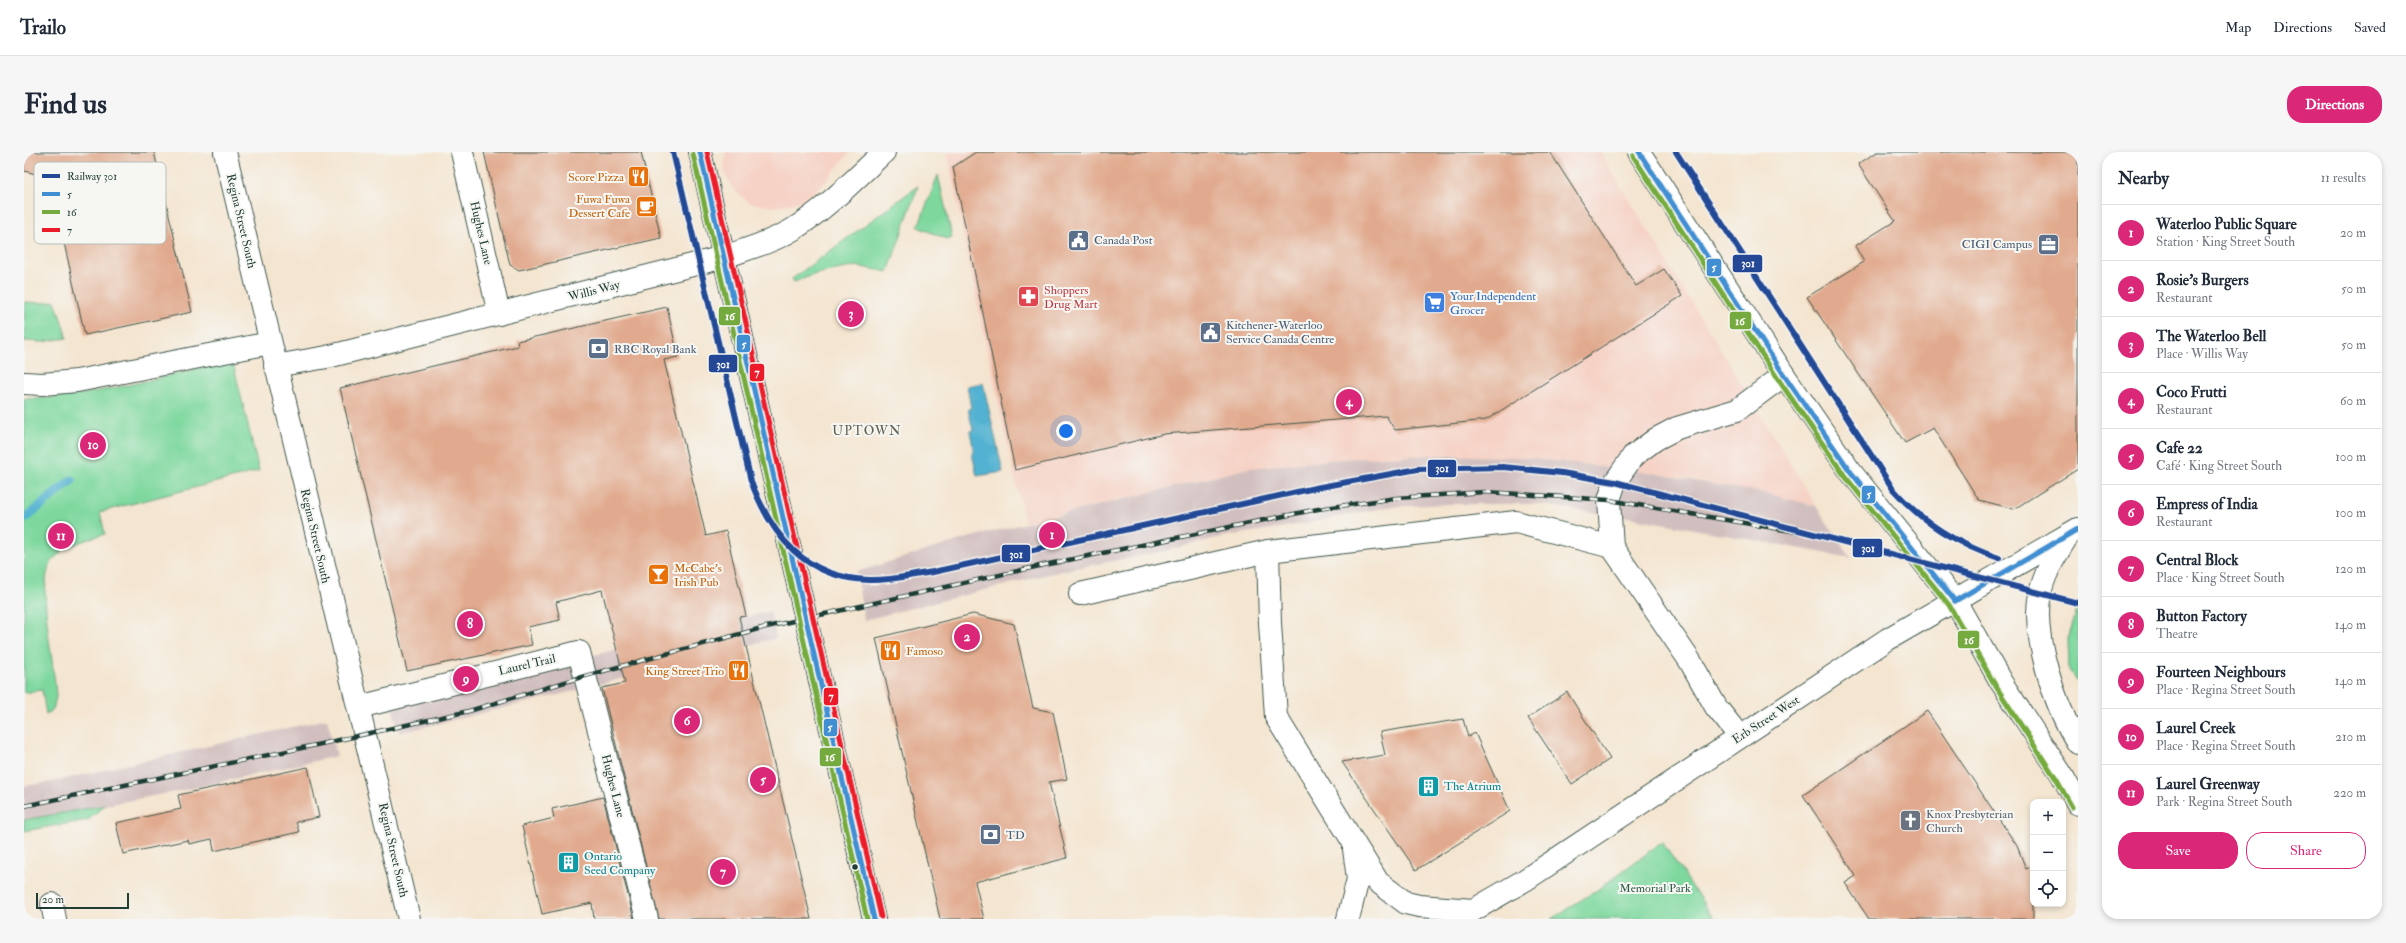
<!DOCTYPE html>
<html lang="en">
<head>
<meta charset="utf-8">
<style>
	:root { --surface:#fff; --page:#f6f6f7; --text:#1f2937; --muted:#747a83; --line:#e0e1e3; --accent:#db2777 }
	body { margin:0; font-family:"IM FELL Double Pica",serif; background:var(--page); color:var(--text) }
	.controls { position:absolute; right:12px; bottom:12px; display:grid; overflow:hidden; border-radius:8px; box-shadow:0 2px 6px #0003 }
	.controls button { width:36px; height:36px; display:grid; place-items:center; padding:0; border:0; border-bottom:1px solid var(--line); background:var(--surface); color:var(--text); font:20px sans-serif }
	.scale { position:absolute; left:12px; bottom:10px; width:93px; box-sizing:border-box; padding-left:4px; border:2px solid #1f3d34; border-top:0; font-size:11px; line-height:14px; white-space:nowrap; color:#1f3d34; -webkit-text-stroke:3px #f6f6f2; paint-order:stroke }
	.you { position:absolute; left:1042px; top:279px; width:14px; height:14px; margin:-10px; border:3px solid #fff; border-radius:50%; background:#1a73e8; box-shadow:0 0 0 6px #1a73e833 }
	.badge { display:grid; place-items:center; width:26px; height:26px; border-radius:50%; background:var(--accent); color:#fff; font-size:13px; font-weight:700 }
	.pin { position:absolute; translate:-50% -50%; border:2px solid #fff; box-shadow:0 1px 4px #0006 }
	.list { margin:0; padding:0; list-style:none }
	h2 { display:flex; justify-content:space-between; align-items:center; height:52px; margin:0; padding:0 16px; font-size:17px }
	h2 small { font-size:13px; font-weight:400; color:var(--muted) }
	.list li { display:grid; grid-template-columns:26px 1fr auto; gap:12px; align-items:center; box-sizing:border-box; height:56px; padding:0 16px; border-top:1px solid var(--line) }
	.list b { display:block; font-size:15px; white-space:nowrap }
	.list p { margin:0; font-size:13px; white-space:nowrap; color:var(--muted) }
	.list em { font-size:13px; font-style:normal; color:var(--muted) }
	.actions { display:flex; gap:8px; padding:12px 16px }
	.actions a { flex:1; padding:9px 0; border:1px solid var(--accent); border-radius:16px; text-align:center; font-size:14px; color:var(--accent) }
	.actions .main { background:var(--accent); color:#fff }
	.icon { flex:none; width:22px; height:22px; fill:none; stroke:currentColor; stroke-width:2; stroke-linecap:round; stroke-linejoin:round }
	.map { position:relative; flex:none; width:2054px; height:767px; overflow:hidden; border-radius:16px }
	header { display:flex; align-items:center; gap:24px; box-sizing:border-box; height:56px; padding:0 20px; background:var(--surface); border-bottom:1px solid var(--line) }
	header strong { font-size:19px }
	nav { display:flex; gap:22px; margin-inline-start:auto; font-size:14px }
	.intro { display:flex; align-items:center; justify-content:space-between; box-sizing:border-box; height:96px; padding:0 24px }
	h1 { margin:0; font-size:28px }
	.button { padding:10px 18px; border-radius:16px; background:var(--accent); color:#fff; font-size:14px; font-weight:700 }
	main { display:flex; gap:24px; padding:0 24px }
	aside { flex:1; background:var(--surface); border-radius:16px; box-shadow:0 2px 6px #0003 }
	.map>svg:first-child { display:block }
</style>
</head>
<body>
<header>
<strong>Trailo</strong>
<nav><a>Map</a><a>Directions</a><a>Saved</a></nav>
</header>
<div class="intro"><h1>Find us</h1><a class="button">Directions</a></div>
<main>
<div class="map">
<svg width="2054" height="767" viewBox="0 0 2054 767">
	<rect width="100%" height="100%" fill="#f6f6f2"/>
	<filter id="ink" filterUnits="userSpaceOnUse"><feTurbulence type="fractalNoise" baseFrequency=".025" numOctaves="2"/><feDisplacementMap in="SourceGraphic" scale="8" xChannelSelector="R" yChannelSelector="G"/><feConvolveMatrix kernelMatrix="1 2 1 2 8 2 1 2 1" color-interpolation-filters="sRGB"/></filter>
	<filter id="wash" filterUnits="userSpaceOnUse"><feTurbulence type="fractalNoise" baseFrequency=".012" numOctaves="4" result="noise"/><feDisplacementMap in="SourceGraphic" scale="16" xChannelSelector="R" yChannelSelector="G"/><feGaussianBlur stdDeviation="0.9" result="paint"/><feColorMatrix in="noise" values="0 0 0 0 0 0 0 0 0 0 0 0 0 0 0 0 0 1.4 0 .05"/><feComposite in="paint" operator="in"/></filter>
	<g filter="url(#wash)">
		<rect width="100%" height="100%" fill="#f4e5d0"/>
		<g fill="#f6d2c5">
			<polygon points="702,0 826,0 792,40 775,50 750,55 726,51 709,37 700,19"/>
			<polygon points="923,0 1576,0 1792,354 1680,329 1617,319 1494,305 1408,303 1318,307 1225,316 1001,371 965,210"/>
		</g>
		<g fill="#d1bfbf">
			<polygon points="1408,303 1494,305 1617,319 1740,341 1792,354 1827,406 1610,366 1511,352 1425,352 1364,355 1284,371 1197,385 1141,399 1037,419 840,468 832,420 947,385 1225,316 1318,307"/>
			<polygon points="746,459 752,486 546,540 375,581 368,554"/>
			<polygon points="303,567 313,604 151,640 0,668 0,634 27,630"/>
		</g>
		<g fill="#7ed89e" stroke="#4e8a69">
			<polygon points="914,23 928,85 923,87 894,75"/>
			<polygon points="894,34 864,120 832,114 792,122 770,130 768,127"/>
			<polygon points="31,149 43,186 18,190 0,189 1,150 18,151"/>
			<path d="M205 209 210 215 235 319 76 360 81 382C64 387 35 395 26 413 13 438 31 514 32 545L29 558 22 562 18 538 0 541V247C69 246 138 224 205 209Z"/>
			<polygon points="2054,455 2054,531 2045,518 2044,486"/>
			<polygon points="81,653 64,668 0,679 0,668"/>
			<polygon points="1638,690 1690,767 1527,767 1573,738"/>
		</g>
		<polygon fill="#53b2d1" stroke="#397882" points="959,231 979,320 953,324 948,301 950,300 946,279 949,278 944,257 947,256 943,234"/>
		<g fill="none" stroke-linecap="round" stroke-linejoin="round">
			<polyline stroke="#53b2d1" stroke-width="9" points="0,367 48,328"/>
		</g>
		<g id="blocks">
			<g fill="#e1aa8e">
				<polygon points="0,0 130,0 168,160 61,183 25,25 0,19"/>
				<polygon points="460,0 617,0 637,86 495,118 486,113"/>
				<polygon points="952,0 1526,0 1612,134 1640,117 1658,144 1462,268 1371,278 1362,264 1140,282 991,318 929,15"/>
				<polygon points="1853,0 2054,0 2054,317 1990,357 1955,348 1909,276 1881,291 1783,145 1840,110 1831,94 1871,69 1834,12"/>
				<polygon points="643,155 654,205 640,208 682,384 702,379 722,464 715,465 787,767 635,767 578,536 601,531 578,438 532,450 536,468 504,475 508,493 383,519 316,236 494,194 493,189"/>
				<polygon points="949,462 990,472 1009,556 1029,560 1043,627 1025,630 1043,706 951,730 960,767 916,767 852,486"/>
				<polygon points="1543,540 1586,607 1548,632 1504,566"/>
				<polygon points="1903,559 1993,694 2002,717 2009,714 2009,767 1845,767 1821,731 1832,724 1779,643"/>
				<polygon points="1439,567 1444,585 1451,581 1486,659 1392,718 1318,610 1361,603 1356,580"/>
				<polygon points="284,615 295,665 272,670 275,680 190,699 188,687 165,692 164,688 99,702 92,671 157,657 154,643"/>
				<polygon points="579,645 610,767 570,767 568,751 518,762 498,674 530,666 528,657"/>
			</g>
		</g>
	</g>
	<g filter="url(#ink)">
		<use href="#blocks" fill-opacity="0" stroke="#3f564b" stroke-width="1"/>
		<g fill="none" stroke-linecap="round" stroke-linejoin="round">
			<defs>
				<g id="minor">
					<polyline points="201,0 385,767"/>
					<polyline points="438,0 475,162"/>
					<polyline points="1615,0 1760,223 1826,319 1931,449"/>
					<path d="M251 214 303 205 700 105C723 97 748 90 768 78 802 57 831 27 860 0"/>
					<polyline points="0,231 18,232 53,229 246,191"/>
					<polyline points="1244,399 1246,471 1252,565 1354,730 1382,751 1395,754 1450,758"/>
					<polyline points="1056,442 1244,399 1492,370 1588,395"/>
					<polyline points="335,555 555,500 623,767"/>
					<polyline points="1716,585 1692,555 1666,509 1588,395 1585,348 1591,330 1609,304 1632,287 1653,276 1713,258 1760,223"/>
					<polyline points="28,752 31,767"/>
					<polyline points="1324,767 1334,727 1330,697"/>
				</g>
				<g id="major">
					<polyline points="676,0 850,767"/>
					<path d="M2043 385C2032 403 2020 421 2016 442 2007 483 2032 557 2054 591"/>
					<polyline points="1931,449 1977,530 2038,623 2054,652"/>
					<polyline points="1434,767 1501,728 1864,487 2054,377"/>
				</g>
			</defs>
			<use href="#minor" stroke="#3f564b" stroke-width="24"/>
			<use href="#major" stroke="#3f564b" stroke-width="24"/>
			<use href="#minor" stroke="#fff" stroke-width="22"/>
			<use href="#major" stroke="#fff" stroke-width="22"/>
			<defs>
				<polyline id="rail" points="0,654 297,592 445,559 561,524 738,476 1020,413 1294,357 1373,346 1460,340 1479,341 1585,348 1797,384"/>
			</defs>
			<use href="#rail" stroke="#1f3d34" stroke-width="4.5"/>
			<use href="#rail" stroke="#f6f6f2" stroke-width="3" stroke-dasharray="9" stroke-linecap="butt"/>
			<defs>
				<g id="bus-1">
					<polyline points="676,0 850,767"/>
					<polyline points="1615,0 1760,223 1826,319 1931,449"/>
					<polyline points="1931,449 2054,377"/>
				</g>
				<g id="bus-2">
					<polyline points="669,2 843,767"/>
					<polyline points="1609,4 1754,227 1820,323 1925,453 1971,533 2032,627 2048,655"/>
				</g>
				<polyline id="bus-3" points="683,0 857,765"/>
			</defs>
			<use href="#bus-1" stroke="#f6f6f2" stroke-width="8"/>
			<use href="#bus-2" stroke="#f6f6f2" stroke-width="8"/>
			<use href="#bus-3" stroke="#f6f6f2" stroke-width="8"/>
			<use href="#bus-1" stroke="#418ed3" stroke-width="5"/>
			<use href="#bus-2" stroke="#75ab3e" stroke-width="5"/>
			<use href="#bus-3" stroke="#ec1b29" stroke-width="5"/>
			<defs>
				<g id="rail-1">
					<path d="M649 0 727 329C748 385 781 426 845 428 866 429 888 423 909 420L1291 336 1394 317 1479 315 1538 321 1591 330 2054 451"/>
					<path d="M1652 0 1869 337C1899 371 1932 392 1975 406"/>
				</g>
			</defs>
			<use href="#rail-1" stroke="#f6f6f2" stroke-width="9"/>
			<use href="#rail-1" stroke="#244895" stroke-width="6"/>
		</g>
	</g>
	<defs>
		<symbol id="restaurant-square" viewBox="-11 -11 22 22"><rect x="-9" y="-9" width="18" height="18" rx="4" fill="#e8710a" stroke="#f6f6f2"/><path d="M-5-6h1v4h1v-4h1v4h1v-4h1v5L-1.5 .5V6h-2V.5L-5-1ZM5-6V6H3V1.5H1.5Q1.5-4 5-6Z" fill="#fff"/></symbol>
		<symbol id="cafe-square" viewBox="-11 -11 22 22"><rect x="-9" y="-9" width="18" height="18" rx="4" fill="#e8710a" stroke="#f6f6f2"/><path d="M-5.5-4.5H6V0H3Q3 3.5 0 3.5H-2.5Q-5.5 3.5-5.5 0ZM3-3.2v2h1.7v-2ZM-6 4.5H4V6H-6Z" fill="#fff"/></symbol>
		<symbol id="civic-square" viewBox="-11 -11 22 22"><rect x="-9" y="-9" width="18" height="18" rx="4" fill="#5c6f8a" stroke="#f6f6f2"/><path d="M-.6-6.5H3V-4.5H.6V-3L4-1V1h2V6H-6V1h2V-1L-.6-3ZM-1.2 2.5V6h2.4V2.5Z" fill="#fff"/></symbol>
		<symbol id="office-square" viewBox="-11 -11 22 22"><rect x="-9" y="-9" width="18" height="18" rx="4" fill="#5c6f8a" stroke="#f6f6f2"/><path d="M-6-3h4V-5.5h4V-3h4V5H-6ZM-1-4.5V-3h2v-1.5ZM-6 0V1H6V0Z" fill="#fff"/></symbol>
		<symbol id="pharmacy-square" viewBox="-11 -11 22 22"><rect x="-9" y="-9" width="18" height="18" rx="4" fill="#e0444e" stroke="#f6f6f2"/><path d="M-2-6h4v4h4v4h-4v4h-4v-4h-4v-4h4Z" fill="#fff"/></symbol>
		<symbol id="supermarket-square" viewBox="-11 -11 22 22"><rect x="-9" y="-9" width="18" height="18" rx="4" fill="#3f7fe0" stroke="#f6f6f2"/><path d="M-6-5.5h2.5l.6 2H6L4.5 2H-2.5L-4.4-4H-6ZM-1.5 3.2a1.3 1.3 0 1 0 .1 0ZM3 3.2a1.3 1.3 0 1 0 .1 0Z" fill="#fff"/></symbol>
		<symbol id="bank-square" viewBox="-11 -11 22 22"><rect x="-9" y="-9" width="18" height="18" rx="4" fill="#5c6f8a" stroke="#f6f6f2"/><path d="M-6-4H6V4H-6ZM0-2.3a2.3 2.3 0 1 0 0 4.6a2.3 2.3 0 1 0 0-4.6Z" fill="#fff"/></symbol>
		<symbol id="bar-square" viewBox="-11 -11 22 22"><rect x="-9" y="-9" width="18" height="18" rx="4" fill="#e8710a" stroke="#f6f6f2"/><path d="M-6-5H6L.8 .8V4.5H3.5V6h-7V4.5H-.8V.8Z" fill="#fff"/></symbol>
		<symbol id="building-square" viewBox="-11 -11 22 22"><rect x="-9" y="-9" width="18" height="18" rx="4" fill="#0f9aa8" stroke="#f6f6f2"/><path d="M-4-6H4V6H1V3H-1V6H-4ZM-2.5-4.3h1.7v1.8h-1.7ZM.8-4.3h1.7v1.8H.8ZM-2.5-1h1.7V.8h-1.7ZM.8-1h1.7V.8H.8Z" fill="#fff"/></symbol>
		<symbol id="church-square" viewBox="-11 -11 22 22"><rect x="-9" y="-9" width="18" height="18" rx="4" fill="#6b7280" stroke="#f6f6f2"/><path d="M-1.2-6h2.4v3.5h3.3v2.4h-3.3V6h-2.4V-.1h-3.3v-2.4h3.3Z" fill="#fff"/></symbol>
	</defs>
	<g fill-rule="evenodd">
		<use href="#restaurant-square" x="602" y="12" width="25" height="25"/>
		<use href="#cafe-square" x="610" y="42" width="25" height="25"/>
		<use href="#civic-square" x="1042" y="76" width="25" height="25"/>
		<use href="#office-square" x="2012" y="80" width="25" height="25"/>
		<use href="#pharmacy-square" x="992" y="132" width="25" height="25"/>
		<use href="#supermarket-square" x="1398" y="138" width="25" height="25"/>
		<use href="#civic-square" x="1174" y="168" width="25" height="25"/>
		<use href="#bank-square" x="562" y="184" width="25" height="25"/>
		<use href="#bar-square" x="622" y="410" width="25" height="25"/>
		<use href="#restaurant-square" x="854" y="486" width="25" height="25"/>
		<use href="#restaurant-square" x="702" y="506" width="25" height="25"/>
		<use href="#building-square" x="1392" y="622" width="25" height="25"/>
		<use href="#church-square" x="1874" y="656" width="25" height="25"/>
		<use href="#bank-square" x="954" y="670" width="25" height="25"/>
		<use href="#building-square" x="532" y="698" width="25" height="25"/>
	</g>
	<circle fill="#1f3d34" stroke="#f6f6f2" stroke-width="1.5" cx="831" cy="715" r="3.5"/>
	<g text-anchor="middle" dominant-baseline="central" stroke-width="4" stroke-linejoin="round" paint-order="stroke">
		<g font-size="12" fill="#c56008" stroke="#f6f6f2" text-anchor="end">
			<text x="600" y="25">Score Pizza</text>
			<text x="606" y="47">Fuwa Fuwa<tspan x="606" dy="14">Dessert Cafe</tspan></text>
			<text x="650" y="416" text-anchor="start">McCabe's<tspan x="650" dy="14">Irish Pub</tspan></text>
			<text x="882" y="499" text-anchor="start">Famoso</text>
			<text x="700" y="519">King Street Trio</text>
		</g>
		<g font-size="12" fill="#1f3d34" stroke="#f6f6f2">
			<text transform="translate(217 69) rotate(77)">Regina Street South</text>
			<text transform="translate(457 81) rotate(77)">Hughes Lane</text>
			<text transform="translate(570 139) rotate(-14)">Willis Way</text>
			<text transform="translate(291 384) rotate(77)">Regina Street South</text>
			<text transform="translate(503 513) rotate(-13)">Laurel Trail</text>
			<text transform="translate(1742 568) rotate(-33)">Erb Street West</text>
			<text transform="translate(589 634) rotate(76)">Hughes Lane</text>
			<text transform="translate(369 698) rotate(77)">Regina Street South</text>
		</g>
		<g font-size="12" fill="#4e5e75" stroke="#f6f6f2" text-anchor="start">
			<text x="1070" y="88">Canada Post</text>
			<text x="2008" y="92" text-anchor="end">CIGI Campus</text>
			<text x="1202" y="173">Kitchener-Waterloo<tspan x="1202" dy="14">Service Canada Centre</tspan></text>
			<text x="590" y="197">RBC Royal Bank</text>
			<text x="982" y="683">TD</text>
		</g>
		<g font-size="12" fill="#be3a42" stroke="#f6f6f2" text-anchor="start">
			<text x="1020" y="138">Shoppers<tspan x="1020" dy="14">Drug Mart</tspan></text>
		</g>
		<g font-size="12" fill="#366cbe" stroke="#f6f6f2" text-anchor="start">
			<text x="1426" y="144">Your Independent<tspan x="1426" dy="14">Grocer</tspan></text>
		</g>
		<g font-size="12" fill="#0d838f" stroke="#f6f6f2" text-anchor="start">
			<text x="1420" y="634">The Atrium</text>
			<text x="560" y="704">Ontario<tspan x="560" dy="14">Seed Company</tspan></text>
		</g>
		<g font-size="12" fill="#5b616d" stroke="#f6f6f2" text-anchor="start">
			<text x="1902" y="662">Knox Presbyterian<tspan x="1902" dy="14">Church</tspan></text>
		</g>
		<g font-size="12" fill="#325c49" stroke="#f6f6f2">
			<text x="1631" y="736">Memorial Park</text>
		</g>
		<g font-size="13" letter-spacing="1" fill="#636354" stroke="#f6f6f2">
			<text x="843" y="279">UPTOWN</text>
		</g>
	</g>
	<rect x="10" y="10" width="132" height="82" rx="6" fill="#f6f6f2" stroke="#b6beb9" stroke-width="1"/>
	<rect x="18" y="22" width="18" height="4" fill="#244895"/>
	<rect x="18" y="40" width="18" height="4" fill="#418ed3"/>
	<rect x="18" y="58" width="18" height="4" fill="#75ab3e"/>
	<rect x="18" y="76" width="18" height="4" fill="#ec1b29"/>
	<g font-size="11" fill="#1f3d34">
		<text x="43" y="28">Railway 301</text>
		<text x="43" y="46">5</text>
		<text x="43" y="64">16</text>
		<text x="43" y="82">7</text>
	</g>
	<g stroke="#f6f6f2" stroke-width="1.5">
		<rect x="1708" y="102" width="31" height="19" rx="4" fill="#244895"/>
		<rect x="1682" y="106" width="16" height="19" rx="4" fill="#418ed3"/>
		<rect x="694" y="154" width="23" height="20" rx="4" fill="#75ab3e"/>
		<rect x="1705" y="159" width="23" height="19" rx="4" fill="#75ab3e"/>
		<rect x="712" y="182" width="15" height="19" rx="4" fill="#418ed3"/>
		<rect x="684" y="202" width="30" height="19" rx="4" fill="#244895"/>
		<rect x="725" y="211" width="16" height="19" rx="4" fill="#ec1b29"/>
		<rect x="1403" y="307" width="30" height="19" rx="4" fill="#244895"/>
		<rect x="1837" y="333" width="15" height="19" rx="4" fill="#418ed3"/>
		<rect x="1828" y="386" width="31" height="20" rx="4" fill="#244895"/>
		<rect x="977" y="392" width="30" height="19" rx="4" fill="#244895"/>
		<rect x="1933" y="478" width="23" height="19" rx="4" fill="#75ab3e"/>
		<rect x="799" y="535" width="16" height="19" rx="4" fill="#ec1b29"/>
		<rect x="799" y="566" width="15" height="19" rx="4" fill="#418ed3"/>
		<rect x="795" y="595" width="23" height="20" rx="4" fill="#75ab3e"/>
	</g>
	<g font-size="11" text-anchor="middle" font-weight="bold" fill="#fff">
		<text x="1724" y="115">301</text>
		<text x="1690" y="119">5</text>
		<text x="706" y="168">16</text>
		<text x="1716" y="173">16</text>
		<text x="720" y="196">5</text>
		<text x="699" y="216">301</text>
		<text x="733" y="224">7</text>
		<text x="1418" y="320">301</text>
		<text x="1845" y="346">5</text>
		<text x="1844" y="400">301</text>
		<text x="992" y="406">301</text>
		<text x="1945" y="492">16</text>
		<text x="807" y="548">7</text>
		<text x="806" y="579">5</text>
		<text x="806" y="609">16</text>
	</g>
</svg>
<div class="controls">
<button>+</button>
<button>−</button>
<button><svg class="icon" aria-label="locate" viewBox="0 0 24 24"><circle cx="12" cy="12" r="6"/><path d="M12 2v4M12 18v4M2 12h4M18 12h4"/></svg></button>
</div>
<div class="scale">20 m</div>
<div class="you"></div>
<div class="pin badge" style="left:1028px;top:383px">1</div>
<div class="pin badge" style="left:943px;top:485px">2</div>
<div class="pin badge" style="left:827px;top:162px">3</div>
<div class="pin badge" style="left:1325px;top:250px">4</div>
<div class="pin badge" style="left:739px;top:628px">5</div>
<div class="pin badge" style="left:663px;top:569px">6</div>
<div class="pin badge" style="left:699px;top:720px">7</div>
<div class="pin badge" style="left:446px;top:472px">8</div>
<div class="pin badge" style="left:442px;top:527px">9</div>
<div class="pin badge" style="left:69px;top:293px">10</div>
<div class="pin badge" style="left:37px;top:384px">11</div>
</div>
<aside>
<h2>Nearby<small>11 results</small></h2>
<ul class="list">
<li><span class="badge">1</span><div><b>Waterloo Public Square</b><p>Station · King Street South</p></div><em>20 m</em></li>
<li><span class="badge">2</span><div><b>Rosie's Burgers</b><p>Restaurant</p></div><em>50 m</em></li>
<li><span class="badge">3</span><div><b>The Waterloo Bell</b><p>Place · Willis Way</p></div><em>50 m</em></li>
<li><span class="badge">4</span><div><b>Coco Frutti</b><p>Restaurant</p></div><em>60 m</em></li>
<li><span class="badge">5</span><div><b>Cafe 22</b><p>Café · King Street South</p></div><em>100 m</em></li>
<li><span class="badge">6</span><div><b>Empress of India</b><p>Restaurant</p></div><em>100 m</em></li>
<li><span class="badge">7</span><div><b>Central Block</b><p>Place · King Street South</p></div><em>120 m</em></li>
<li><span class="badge">8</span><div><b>Button Factory</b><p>Theatre</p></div><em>140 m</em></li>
<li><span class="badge">9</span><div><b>Fourteen Neighbours</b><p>Place · Regina Street South</p></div><em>140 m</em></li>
<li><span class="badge">10</span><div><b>Laurel Creek</b><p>Place · Regina Street South</p></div><em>210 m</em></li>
<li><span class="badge">11</span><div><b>Laurel Greenway</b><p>Park · Regina Street South</p></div><em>220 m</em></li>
</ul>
<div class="actions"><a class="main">Save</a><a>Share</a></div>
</aside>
</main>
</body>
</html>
